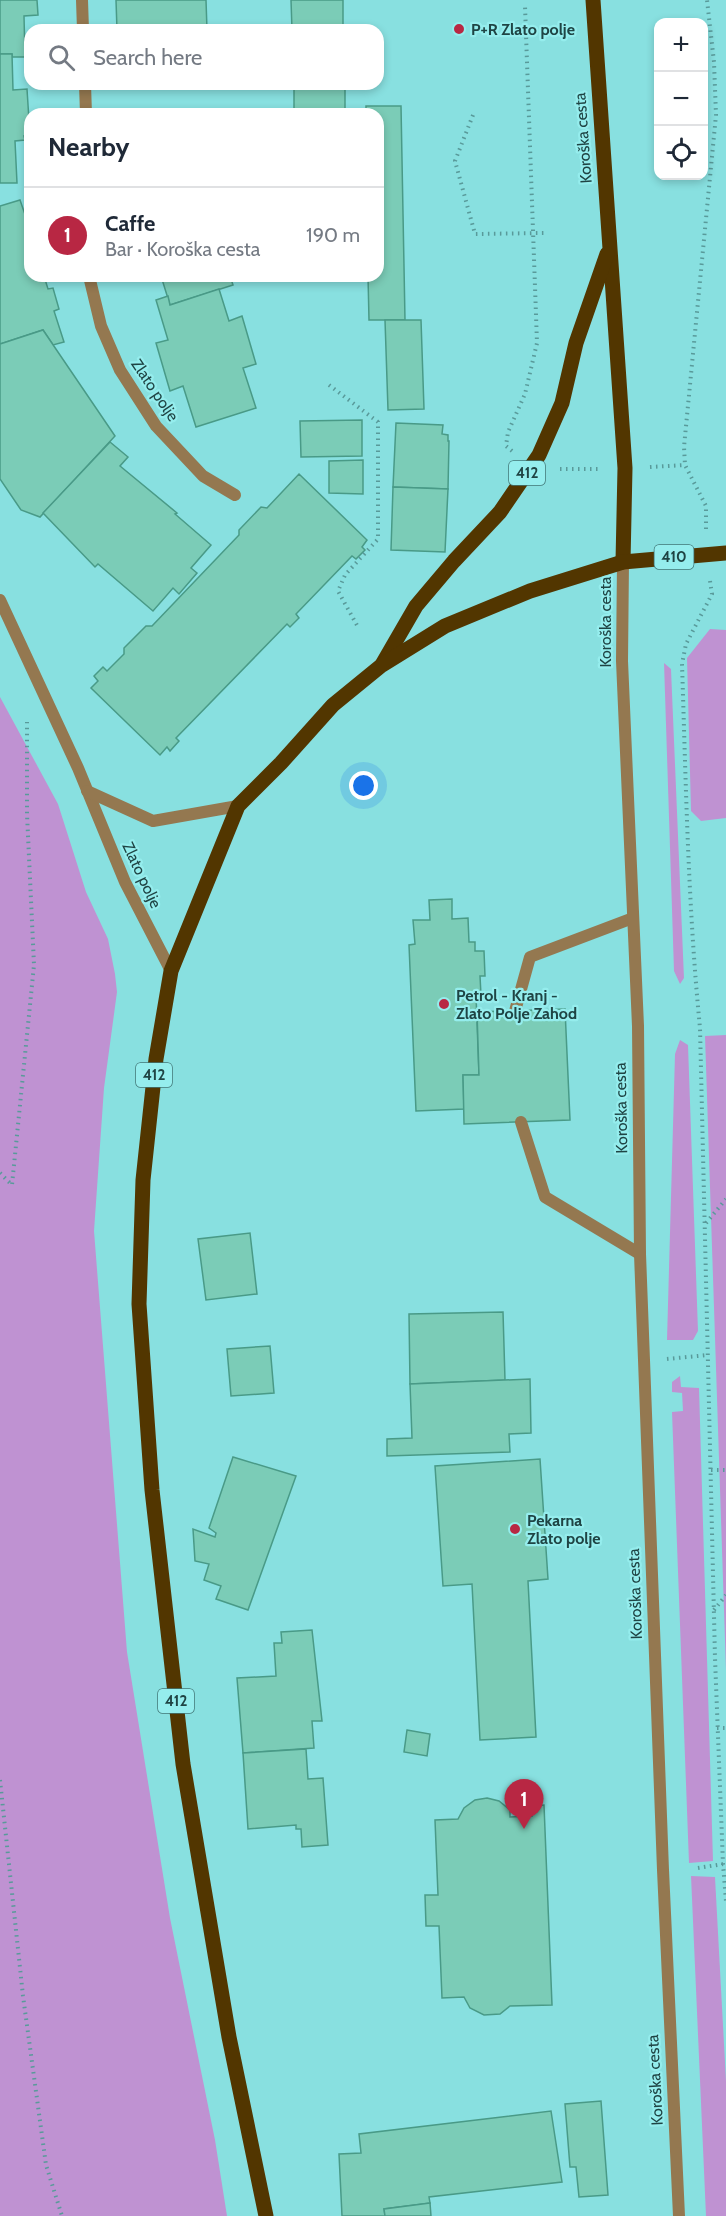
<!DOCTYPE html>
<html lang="en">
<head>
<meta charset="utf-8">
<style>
	:root { --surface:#fff; --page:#f6f6f7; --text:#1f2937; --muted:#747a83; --line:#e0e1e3; --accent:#b82743 }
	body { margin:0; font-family:Cabin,sans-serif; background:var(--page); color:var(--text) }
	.controls { position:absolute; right:18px; top:18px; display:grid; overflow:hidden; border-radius:12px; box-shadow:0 3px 9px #0003 }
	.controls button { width:54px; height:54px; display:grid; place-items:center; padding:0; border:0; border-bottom:2px solid var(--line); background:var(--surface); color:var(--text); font:30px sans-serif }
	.you { position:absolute; left:364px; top:786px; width:21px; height:21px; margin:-15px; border:4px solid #fff; border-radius:50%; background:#1a73e8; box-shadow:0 0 0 9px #1a73e833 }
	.badge { display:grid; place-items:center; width:39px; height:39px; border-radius:50%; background:var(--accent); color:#fff; font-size:20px; font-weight:700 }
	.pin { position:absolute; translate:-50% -50px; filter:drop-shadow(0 2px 3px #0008) }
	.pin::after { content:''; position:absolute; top:32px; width:21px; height:18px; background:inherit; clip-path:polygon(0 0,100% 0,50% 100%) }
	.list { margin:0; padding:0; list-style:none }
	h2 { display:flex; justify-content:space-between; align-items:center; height:78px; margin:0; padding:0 24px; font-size:26px }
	h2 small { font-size:20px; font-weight:400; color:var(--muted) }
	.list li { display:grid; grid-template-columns:39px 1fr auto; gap:18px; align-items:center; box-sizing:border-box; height:96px; padding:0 24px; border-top:2px solid var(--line) }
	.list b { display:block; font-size:22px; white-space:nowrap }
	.list p { margin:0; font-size:20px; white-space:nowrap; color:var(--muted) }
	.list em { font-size:20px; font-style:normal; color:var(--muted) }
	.icon { flex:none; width:33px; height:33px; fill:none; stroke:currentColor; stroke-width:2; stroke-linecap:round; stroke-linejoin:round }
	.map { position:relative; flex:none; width:726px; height:2216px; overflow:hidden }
	.search { position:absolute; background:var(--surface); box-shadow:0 3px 9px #0003; left:24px; top:24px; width:360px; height:66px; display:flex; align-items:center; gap:15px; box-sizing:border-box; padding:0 21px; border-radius:18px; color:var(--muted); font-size:22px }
	.panel { position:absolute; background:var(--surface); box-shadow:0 3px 9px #0003; left:24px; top:108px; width:360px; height:174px; border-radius:18px }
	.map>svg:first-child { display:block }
</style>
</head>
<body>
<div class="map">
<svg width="726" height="2216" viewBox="0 0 726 2216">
	<rect width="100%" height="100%" fill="#88e0e0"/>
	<g fill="#bf92d2">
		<polygon points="710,629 726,630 726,818 701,821 691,811 687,658"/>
		<polygon points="664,663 671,669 684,978 680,984 674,971"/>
		<polygon points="0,697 58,804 86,892 108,939 115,974 117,992 104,1088 94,1231 127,1652 170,1918 215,2140 227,2216 0,2216"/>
		<polygon points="726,1035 726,1670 705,1036"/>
		<polygon points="680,1040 688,1045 698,1331 693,1340 667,1340 675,1054"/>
		<polygon points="680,1376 681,1387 699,1388 713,1861 689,1863 672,1412 683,1411 682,1393 672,1392 672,1382"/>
		<polygon points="691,1876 715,1877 726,2081 726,2216 706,2216"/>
	</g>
	<g fill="#7bccb7" stroke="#499a87" stroke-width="1.5">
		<polygon points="0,0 37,0 38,15 24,16 25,57 12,57 12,54 0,54"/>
		<polygon points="116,0 206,0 207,30 117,30"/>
		<polygon points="291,0 343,0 343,30 292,30"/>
		<polygon points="0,54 12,54 13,90 27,89 30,136 24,136 25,140 15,141 17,183 0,183"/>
		<polygon points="294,84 345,84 345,111 294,113"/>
		<polygon points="366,106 401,106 405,320 369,320 368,276 378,276 378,114 366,114"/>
		<polygon points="20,200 27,220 30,218 30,276 44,276 48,289 53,288 59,309 54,311 64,342 53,345 43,330 0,344 0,206"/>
		<polygon points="161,276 230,276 233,285 170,305"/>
		<polygon points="219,289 229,321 242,316 256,364 243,368 256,408 196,427 183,386 170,391 156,343 168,340 156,300 168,296 170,305"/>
		<polygon points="385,320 421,320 424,409 388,410"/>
		<polygon points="43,330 115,436 40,517 21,510 0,479 0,344"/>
		<polygon points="362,420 362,456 301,457 300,421"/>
		<polygon points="396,423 443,425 442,434 448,435 448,441 449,441 448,489 393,487"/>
		<polygon points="110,442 128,457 120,466 177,513 175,514 211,545 191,568 197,573 179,594 173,588 153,611 98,564 95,567 43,513"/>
		<polygon points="363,460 363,494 329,493 329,461"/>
		<polygon points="299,474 367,540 362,547 365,550 356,559 352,556 296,614 299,618 290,627 287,624 176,738 179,741 170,751 167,747 160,755 91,688 98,681 94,676 103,667 107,671 124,654 124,648 146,626 152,626 239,535 239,530 261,507 267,508"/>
		<polygon points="393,487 448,489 445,552 391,550"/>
		<polygon points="452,899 452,919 468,918 469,942 475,942 475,951 484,951 485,976 480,976 481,995 476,995 479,1075 463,1075 464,1109 416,1111 409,945 415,944 413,920 430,920 429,900"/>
		<polygon points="565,1009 570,1120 464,1124 463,1075 479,1075 477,1012"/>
		<polygon points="250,1233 257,1294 206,1300 198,1239"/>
		<polygon points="503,1312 505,1380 410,1384 409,1314"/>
		<polygon points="270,1346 274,1393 231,1396 227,1349"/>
		<polygon points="530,1379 531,1433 509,1434 510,1452 387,1456 387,1439 412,1438 410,1384"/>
		<polygon points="233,1457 296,1476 248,1610 216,1599 221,1586 204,1580 209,1564 195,1561 193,1529 215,1537 216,1533 209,1528"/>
		<polygon points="540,1459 548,1579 528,1581 536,1737 480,1740 472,1584 443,1586 435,1466"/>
		<polygon points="312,1630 322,1721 312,1721 314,1748 243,1753 237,1678 276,1676 274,1643 282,1643 281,1632"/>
		<polygon points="407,1730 430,1734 427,1756 404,1752"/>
		<polygon points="306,1749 308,1779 323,1778 328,1845 302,1847 301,1829 296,1829 296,1825 248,1829 243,1753"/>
		<polygon points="487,1798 499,1801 510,1810 510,1817 532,1816 531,1806 544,1805 552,2005 510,2006 500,2014 484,2015 470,2008 464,1997 442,1998 439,1926 426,1926 425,1895 438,1895 435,1820 458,1819 464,1808 475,1800"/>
		<polygon points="601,2101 608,2195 579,2197 576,2167 570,2167 565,2104"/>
		<polygon points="551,2111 562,2182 429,2197 430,2203 384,2209 385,2216 342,2216 339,2154 361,2153 359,2134"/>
		<polygon points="430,2203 431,2216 385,2216 384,2209"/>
	</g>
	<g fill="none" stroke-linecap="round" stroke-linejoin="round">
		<g stroke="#599a9a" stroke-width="4" stroke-dasharray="1.5 4.5" stroke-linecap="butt">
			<polyline points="473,115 455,161 475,234 544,233"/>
			<polyline points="329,385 378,422 378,539 345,575 338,591 358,627"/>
			<polyline points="512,451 506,446 508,432 525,394 537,343 525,6"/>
			<polyline points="650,467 685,465"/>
			<polyline points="560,469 600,469"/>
			<polyline points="706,529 706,506 685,465 684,447 716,115 714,62 707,0"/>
			<path d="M710 581 712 594 686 644 682 664C686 785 688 907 700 1028L715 1658 723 1864 726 1901"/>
			<polyline points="0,1173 12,1185 34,965 27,814 27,722"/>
			<polyline points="706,1223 726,1199"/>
			<polyline points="667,1359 708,1355"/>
			<polyline points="711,1470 726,1470"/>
			<polyline points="714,1610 726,1595"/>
			<polyline points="717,1728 726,1728"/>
			<polyline points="0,1780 23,1996 46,2165 62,2216"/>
			<polyline points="698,1868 723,1864"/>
		</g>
		<g stroke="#947850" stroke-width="12">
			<polyline points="515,1011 530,957 633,918"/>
			<polyline points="521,1122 545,1197 640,1254"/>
		</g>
		<g stroke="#947850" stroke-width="12">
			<polyline points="82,0 83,30"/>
			<polyline points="85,84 86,114"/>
			<polyline points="89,276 101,326 120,370 156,426 203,476 235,495"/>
			<polyline points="623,562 622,661 638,1026 640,1254 644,1360 663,1870 679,2216"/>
			<polyline points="0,600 78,768 125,882 171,971"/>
			<polyline points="87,791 153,821 238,806"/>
		</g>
		<g stroke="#523600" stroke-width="15">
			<polyline points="593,0 625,468 623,562"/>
			<polyline points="383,663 416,606 454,561 500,512 539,455 562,403 576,343 607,254"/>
			<polyline points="266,2216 229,2037 183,1764 152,1490 139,1304 143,1180 156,1059 171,971 238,806 281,763 333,705 382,665 445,626 530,591 623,562 726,553"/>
		</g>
	</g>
	<g fill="#b82743" stroke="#95eded" stroke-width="2">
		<circle cx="459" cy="29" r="6"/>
		<circle cx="444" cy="1004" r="6"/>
		<circle cx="515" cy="1529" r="6"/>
	</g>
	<g text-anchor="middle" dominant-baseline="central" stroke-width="4.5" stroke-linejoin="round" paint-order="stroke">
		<g fill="#95eded" stroke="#427777" stroke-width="1.5">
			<rect x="509" y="461" width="36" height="24" rx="4.5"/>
			<rect x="654.5" y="545" width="39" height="24" rx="4.5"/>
			<rect x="136" y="1063" width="36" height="24" rx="4.5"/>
			<rect x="158" y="1689" width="36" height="24" rx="4.5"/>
		</g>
		<g font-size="15" font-weight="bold" fill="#1f4444">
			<text x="527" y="473">412</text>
			<text x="674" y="557">410</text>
			<text x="154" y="1075">412</text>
			<text x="176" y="1701">412</text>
		</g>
		<g font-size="16" font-weight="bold" fill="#1f4444" stroke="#95eded" text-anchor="start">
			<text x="471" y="29">P+R Zlato polje</text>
			<text x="456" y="995">Petrol - Kranj -<tspan x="456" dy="18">Zlato Polje Zahod</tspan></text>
			<text x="527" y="1520">Pekarna<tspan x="527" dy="18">Zlato polje</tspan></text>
		</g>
		<g font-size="16" fill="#1f4444" stroke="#95eded">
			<text transform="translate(583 138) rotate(-94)">Koroška cesta</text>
			<text transform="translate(155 390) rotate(56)">Zlato polje</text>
			<text transform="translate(605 622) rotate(-90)">Koroška cesta</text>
			<text transform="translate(142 875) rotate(65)">Zlato polje</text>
			<text transform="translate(621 1108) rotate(-91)">Koroška cesta</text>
			<text transform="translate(635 1594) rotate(-92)">Koroška cesta</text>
			<text transform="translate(655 2080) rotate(-93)">Koroška cesta</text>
		</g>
	</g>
</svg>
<div class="controls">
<button>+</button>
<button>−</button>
<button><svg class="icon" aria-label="locate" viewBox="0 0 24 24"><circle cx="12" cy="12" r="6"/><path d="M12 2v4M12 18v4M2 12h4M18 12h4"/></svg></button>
</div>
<div class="you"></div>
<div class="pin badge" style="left:524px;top:1829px">1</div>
<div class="search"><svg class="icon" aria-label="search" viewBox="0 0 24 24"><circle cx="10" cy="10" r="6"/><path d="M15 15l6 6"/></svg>Search here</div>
<section class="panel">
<h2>Nearby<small></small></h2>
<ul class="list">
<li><span class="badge">1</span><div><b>Caffe</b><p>Bar · Koroška cesta</p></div><em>190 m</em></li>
</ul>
</section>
</div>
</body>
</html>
